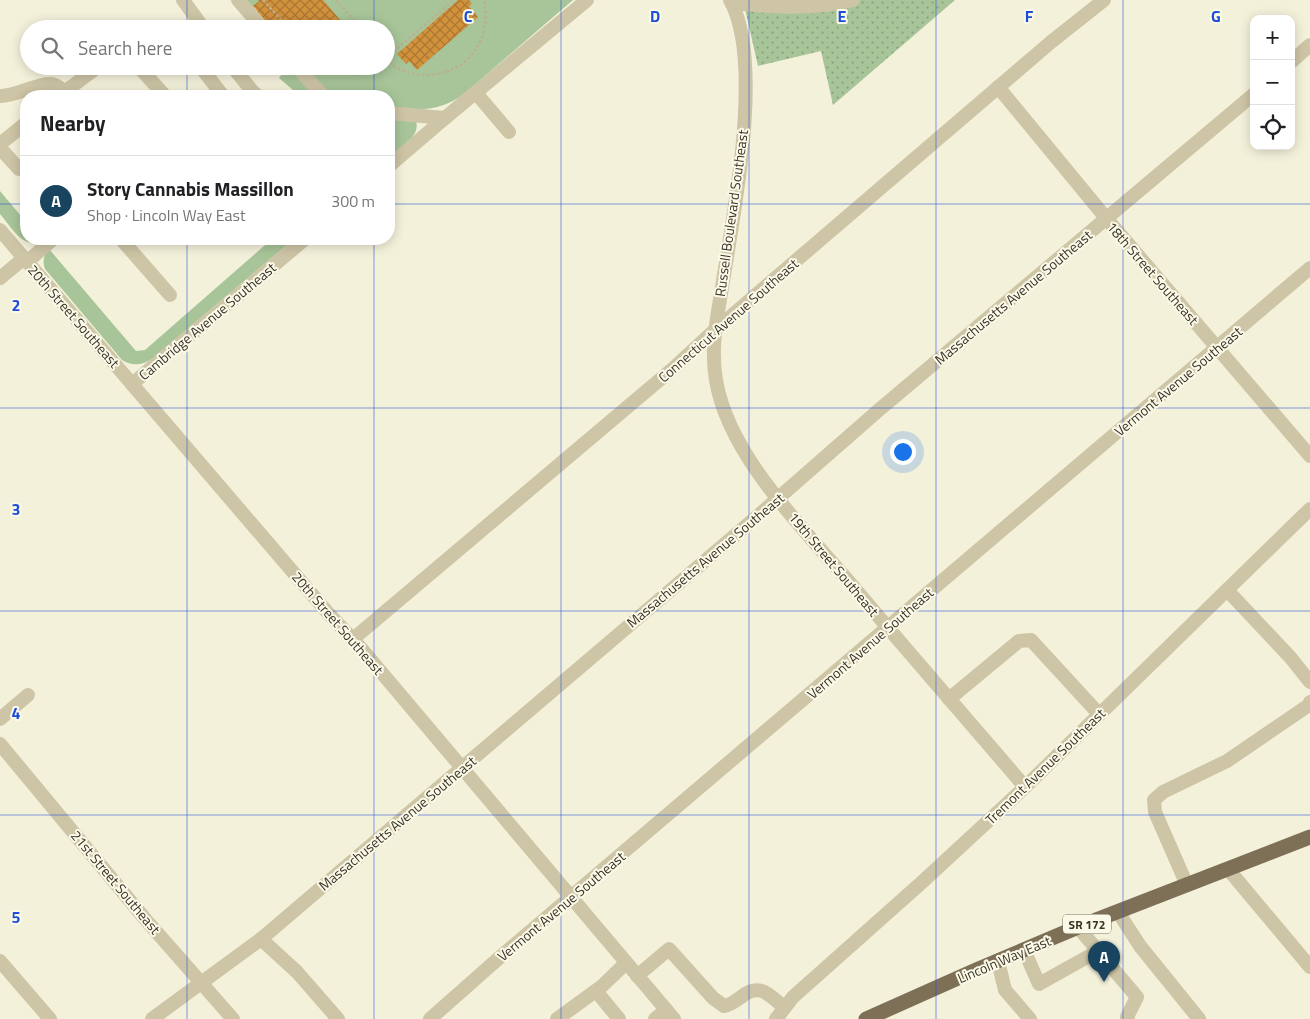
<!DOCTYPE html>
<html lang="en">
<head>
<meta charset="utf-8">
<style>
	:root { --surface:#fff; --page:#f2f2f2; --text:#202124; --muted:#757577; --line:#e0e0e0; --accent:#18445f }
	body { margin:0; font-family:"Titillium Web",sans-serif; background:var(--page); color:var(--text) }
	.controls { position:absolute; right:15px; top:15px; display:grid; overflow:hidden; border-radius:10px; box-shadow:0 2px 12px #0003 }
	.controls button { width:45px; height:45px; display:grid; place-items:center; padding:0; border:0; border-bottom:1px solid var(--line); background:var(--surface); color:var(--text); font:25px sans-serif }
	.you { position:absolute; left:902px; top:451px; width:18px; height:18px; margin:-12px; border:4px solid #fff; border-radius:50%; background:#1a73e8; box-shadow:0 0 0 8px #1a73e833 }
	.badge { display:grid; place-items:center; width:32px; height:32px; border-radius:50%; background:var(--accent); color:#fff; font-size:16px; font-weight:700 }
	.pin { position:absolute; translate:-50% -41px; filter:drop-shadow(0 1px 2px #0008) }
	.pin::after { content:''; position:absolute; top:26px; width:18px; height:15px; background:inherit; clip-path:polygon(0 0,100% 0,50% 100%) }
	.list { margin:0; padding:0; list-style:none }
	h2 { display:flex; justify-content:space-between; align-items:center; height:65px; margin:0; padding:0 20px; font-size:21px }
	h2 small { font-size:16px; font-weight:400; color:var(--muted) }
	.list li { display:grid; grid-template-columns:32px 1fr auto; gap:15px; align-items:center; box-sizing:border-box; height:90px; padding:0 20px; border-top:1px solid var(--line) }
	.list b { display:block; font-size:19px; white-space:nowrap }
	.list p { margin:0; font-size:16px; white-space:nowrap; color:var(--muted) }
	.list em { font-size:16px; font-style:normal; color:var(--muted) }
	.icon { flex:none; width:28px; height:28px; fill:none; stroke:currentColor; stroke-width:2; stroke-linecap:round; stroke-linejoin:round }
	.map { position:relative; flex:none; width:1310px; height:1019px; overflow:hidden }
	.search { position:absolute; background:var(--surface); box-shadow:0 2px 12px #0003; left:20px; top:20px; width:375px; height:55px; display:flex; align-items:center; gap:12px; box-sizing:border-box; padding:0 18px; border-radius:28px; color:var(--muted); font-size:19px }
	.panel { position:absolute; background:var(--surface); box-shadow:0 2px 12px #0003; left:20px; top:90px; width:375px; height:155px; border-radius:20px }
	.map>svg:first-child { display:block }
</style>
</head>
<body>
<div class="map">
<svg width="1310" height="1019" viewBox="0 0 1310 1019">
	<defs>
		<pattern id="park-dots" width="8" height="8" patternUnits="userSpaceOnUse" patternTransform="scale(1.25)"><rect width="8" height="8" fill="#a8c599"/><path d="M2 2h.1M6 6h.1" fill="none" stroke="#8aa17d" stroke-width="1.8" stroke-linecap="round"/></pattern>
		<pattern id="building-cross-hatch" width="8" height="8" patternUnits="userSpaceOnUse" patternTransform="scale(1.25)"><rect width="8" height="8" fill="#d2913b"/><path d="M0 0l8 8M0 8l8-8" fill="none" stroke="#ab7732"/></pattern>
	</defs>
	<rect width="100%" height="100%" fill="#f4f1db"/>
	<g fill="#a8c599">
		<path d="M244 0H573L464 94C437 113 420 109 389 109V96H330L303 66H386V29H273L254 6 251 8Z"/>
		<polygon points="288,66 289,66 317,96 300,96 279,78"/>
		<path d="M389 119 416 121C421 137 399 149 389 157Z"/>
		<path d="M0 191 26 222V239H40C24 252 10 225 0 214Z"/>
		<path d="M272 239H294L153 358C143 365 133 367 122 360L45 269C42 261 44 255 49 249L136 351 145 350Z"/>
	</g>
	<polygon fill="url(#park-dots)" points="743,0 955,0 833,105 821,51 758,66"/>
	<g fill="url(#building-cross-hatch)">
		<polygon points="258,0 323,0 348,29 287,29 282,22 272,29 253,6 259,1"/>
		<polygon points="458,0 469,0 472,4 469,6 478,17 417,70 409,61 406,64 397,54"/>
	</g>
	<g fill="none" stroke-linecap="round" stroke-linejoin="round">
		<g stroke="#bab090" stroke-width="2.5" stroke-dasharray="2.5 2.5" stroke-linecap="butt">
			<polyline points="263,0 289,29"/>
			<polyline points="336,0 361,29"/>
			<polyline points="386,58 454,0"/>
			<path d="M386 59C397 70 412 76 428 75 469 72 492 40 484 0"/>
			<path d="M333 66C348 75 362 79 377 66"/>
		</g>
		<g stroke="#cec5a6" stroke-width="14">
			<polyline points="183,0 204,29"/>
			<polyline points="238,0 263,29"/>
			<path d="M730 0C764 60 734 212 723 281 718 314 710 346 716 380 728 455 803 528 851 584 908 652 967 719 1025 787"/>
			<path d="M732 3C772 7 814 10 853 0"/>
			<polyline points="1291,62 1310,45"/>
			<polyline points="138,66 165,96"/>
			<polyline points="200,66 223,96"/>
			<polyline points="232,66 253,92 258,96"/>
			<polyline points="296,66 323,96"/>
			<polyline points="998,87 1106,218 1310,456"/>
			<polyline points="476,93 509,132"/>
			<path d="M0 96C16 97 42 80 55 85 58 86 62 90 65 92"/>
			<polyline points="59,96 99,66"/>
			<polyline points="389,113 445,118 587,0"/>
			<polyline points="0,144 26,123"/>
			<polyline points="0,148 19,169 26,164"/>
			<polyline points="389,166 445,118"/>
			<polyline points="0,230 328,613 360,647 674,1019"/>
			<polyline points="121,239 170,295"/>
			<polyline points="27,262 53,239"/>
			<polyline points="0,278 24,258"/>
			<polyline points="132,384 305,239"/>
			<polyline points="1227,590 1290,657 1310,682"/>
			<polyline points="353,639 676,366 715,330 1051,42 1104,0"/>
			<polyline points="949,699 1019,641 1031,640 1099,714"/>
			<polyline points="0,719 28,695"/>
			<polyline points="0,744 146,920 233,1019"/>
			<polyline points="1228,869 1310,967"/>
			<polyline points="1187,885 1155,812 1154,800 1163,792 1227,761 1309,705 1310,702"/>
			<polyline points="1118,912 1140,946 1199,1019"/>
			<polyline points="1078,927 1098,951"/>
			<polyline points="261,939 297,972 338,1019"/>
			<polyline points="1024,950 1039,984 1098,951 1137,997 1127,1017 1128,1019"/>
			<polyline points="0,961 50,1019"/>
			<polyline points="998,961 1005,990 1030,1019"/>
			<path d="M637 976 669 949 713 998 724 1006C731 1005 735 1001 741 997 760 982 769 995 784 1007"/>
			<polyline points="596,991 619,1019"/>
			<polyline points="152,1019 261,939 760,514 880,409 1254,94"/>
			<polyline points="430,1019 499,958 1310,268"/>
			<polyline points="557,1019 601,987 626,963"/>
			<polyline points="655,1019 666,1010"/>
			<polyline points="776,1019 793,997 920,884 1025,787 1310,509"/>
		</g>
		<polyline stroke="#7d7057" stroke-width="15" points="866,1019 976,970 1078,927 1310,837"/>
	</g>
	<path fill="none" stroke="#1d4ed8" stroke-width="1" stroke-opacity="0.55" d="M187 0V29M374 0V29M561 0V1019M749 0V1019M936 0V1019M1123 0V1019M187 66V96M374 66V96M0 204H26M389 204H1310M187 239V1019M374 239V1019M0 408H1310M0 611H1310M0 815H1310"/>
	<g text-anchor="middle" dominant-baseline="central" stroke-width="4" stroke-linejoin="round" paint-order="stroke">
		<rect fill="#fbf9e8" stroke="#736e61" stroke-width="1" x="1063" y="914.5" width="48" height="19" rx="4"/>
		<g font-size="12" font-weight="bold" fill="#393327">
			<text x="1087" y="924">SR 172</text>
		</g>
		<g font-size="14" fill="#393327" stroke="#fbf9e8">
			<text transform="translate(731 213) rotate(-82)">Russell Boulevard Southeast</text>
			<text transform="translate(1153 273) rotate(49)">18th Street Southeast</text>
			<text transform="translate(1013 297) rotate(-40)">Massachusetts Avenue Southeast</text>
			<text transform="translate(74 316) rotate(49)">20th Street Southeast</text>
			<text transform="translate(728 320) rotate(-41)">Connecticut Avenue Southeast</text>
			<text transform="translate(207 321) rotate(-40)">Cambridge Avenue Southeast</text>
			<text transform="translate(1178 381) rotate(-40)">Vermont Avenue Southeast</text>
			<text transform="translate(705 560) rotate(-40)">Massachusetts Avenue Southeast</text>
			<text transform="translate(834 564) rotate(50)">19th Street Southeast</text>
			<text transform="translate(338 623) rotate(49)">20th Street Southeast</text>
			<text transform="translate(870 643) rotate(-41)">Vermont Avenue Southeast</text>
			<text transform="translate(1045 766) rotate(-44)">Tremont Avenue Southeast</text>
			<text transform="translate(397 823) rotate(-40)">Massachusetts Avenue Southeast</text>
			<text transform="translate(116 882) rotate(50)">21st Street Southeast</text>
			<text transform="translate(561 906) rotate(-40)">Vermont Avenue Southeast</text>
			<text transform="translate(1004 959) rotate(-23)">Lincoln Way East</text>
		</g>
	</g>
	<g font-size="16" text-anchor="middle" font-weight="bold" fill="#1d4ed8" stroke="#fbf9e8" stroke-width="4" stroke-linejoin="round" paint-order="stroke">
		<text x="468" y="22">C</text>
		<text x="655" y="22">D</text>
		<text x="842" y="22">E</text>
		<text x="1029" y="22">F</text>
		<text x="1216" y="22">G</text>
		<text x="16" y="311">2</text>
		<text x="16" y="515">3</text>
		<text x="16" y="719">4</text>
		<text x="16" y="923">5</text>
	</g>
</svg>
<div class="controls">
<button>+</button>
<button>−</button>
<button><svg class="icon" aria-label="locate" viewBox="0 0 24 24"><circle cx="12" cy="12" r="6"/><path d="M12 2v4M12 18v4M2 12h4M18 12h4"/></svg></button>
</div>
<div class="you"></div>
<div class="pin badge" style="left:1104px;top:982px">A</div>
<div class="search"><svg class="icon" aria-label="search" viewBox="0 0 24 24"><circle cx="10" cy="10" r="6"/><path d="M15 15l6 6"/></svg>Search here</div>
<section class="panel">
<h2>Nearby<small></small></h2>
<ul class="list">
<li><span class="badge">A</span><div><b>Story Cannabis Massillon</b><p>Shop · Lincoln Way East</p></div><em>300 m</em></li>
</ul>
</section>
</div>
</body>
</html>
